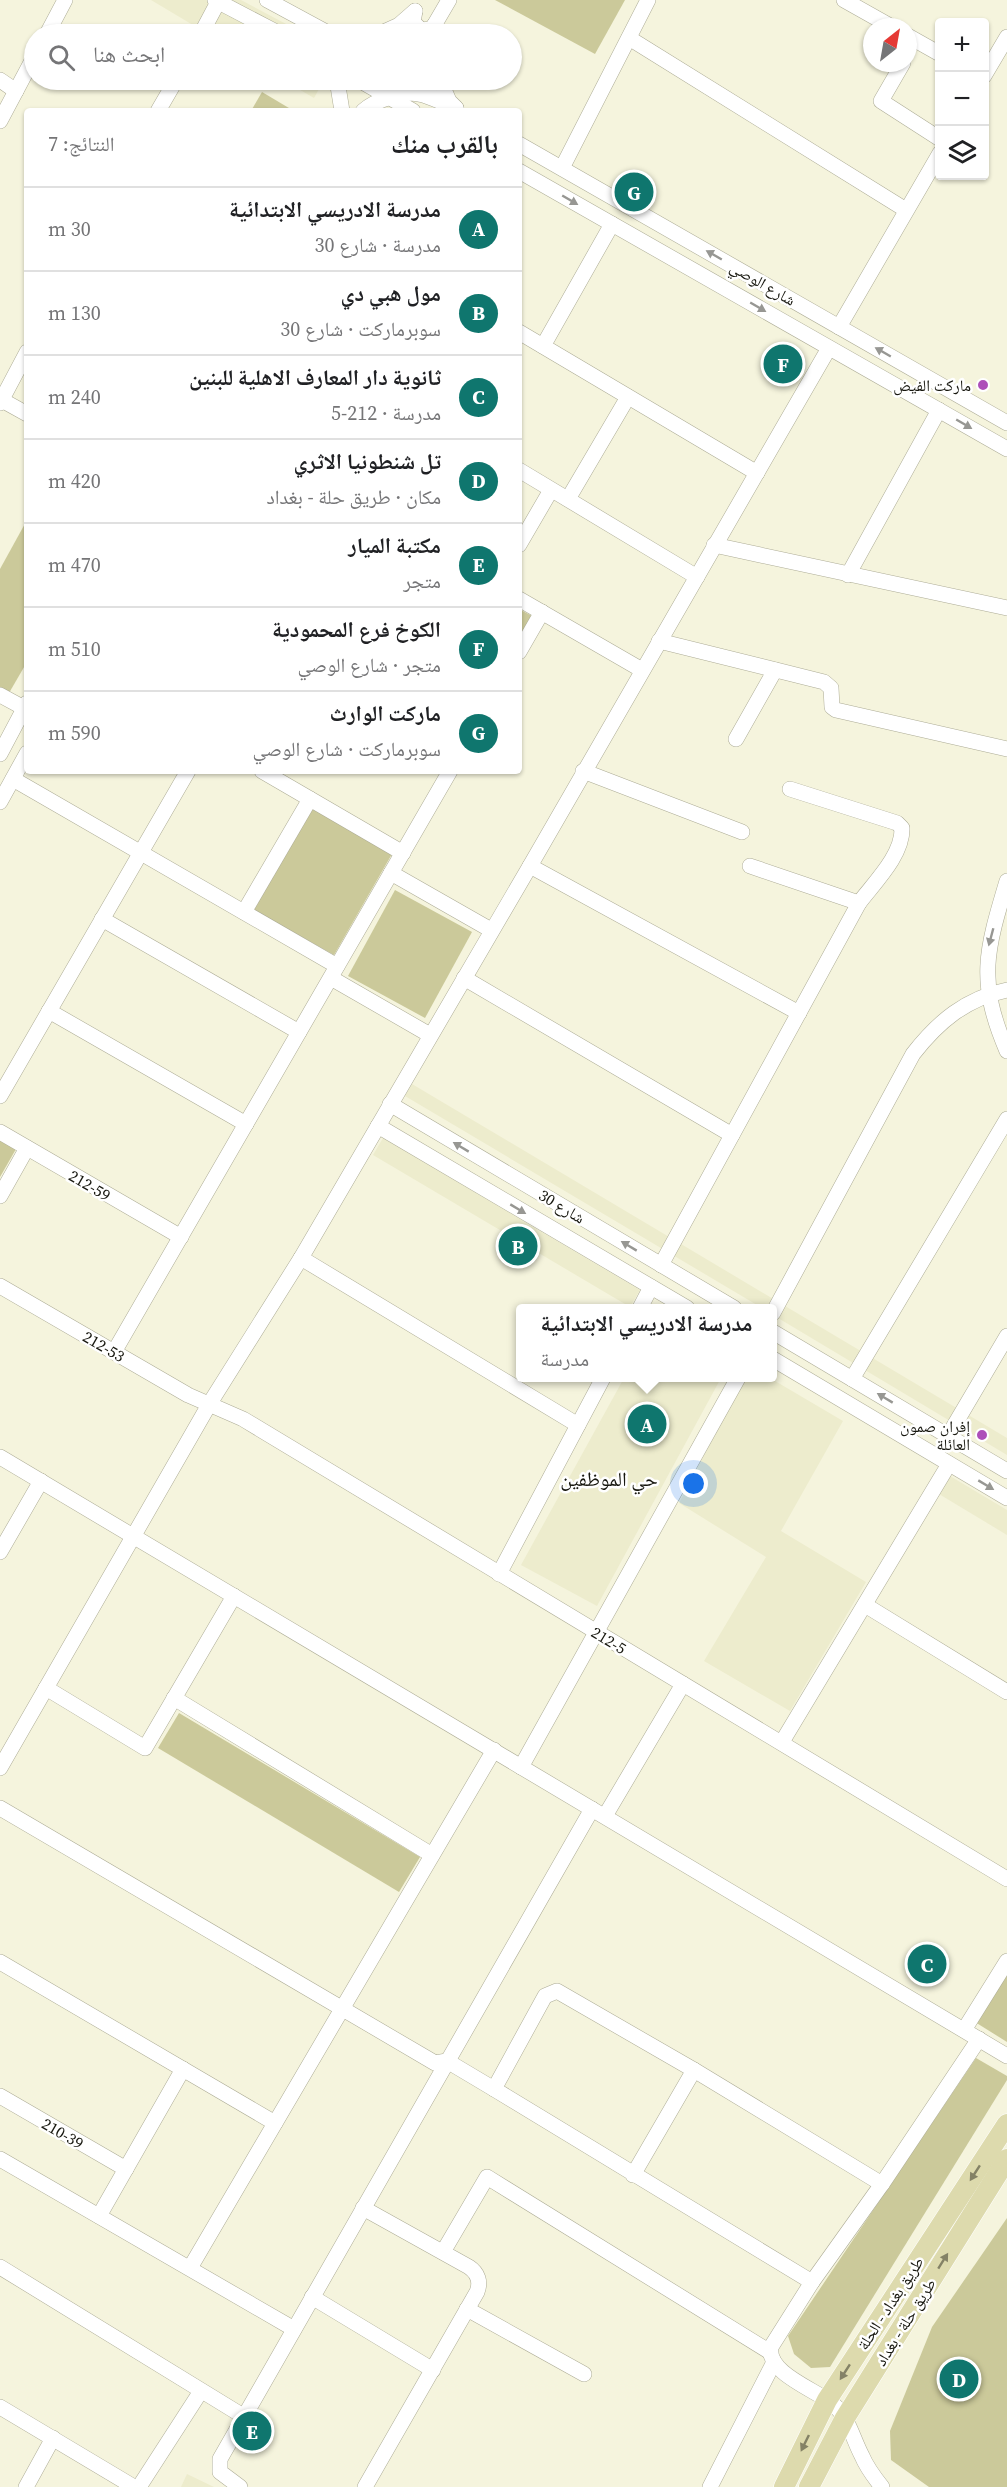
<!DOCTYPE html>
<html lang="ar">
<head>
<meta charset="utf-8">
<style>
	:root { --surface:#fff; --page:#f6f6f6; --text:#202124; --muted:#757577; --line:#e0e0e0; --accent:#0f766e }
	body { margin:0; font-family:"Source Serif 4","Noto Naskh Arabic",serif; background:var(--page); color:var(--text); direction:rtl }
	.controls { position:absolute; right:18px; top:18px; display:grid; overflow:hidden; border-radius:6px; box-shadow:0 2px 4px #0004 }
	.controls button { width:54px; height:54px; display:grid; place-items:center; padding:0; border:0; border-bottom:2px solid var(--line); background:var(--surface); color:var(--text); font:30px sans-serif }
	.compass { position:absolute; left:863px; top:18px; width:54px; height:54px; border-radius:50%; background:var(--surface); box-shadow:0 2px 4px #0004; rotate:31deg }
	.you { position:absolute; left:694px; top:1484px; width:21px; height:21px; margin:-15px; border:4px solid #fff; border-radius:50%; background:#1a73e8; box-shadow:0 0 0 9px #1a73e833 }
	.badge { display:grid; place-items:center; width:39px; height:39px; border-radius:50%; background:var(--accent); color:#fff; font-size:20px; font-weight:700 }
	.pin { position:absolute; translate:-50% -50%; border:3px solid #fff; box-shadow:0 2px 6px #0006 }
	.popup { position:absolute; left:516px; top:1304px; width:261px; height:78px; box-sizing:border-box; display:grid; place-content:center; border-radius:6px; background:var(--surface); filter:drop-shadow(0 2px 4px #0005); font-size:20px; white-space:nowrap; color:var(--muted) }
	.popup b { font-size:22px; color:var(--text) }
	.popup::after { content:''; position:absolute; left:50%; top:100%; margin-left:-12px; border:12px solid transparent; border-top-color:var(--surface) }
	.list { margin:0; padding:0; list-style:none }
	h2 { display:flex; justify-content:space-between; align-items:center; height:78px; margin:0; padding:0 24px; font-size:26px }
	h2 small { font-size:20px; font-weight:400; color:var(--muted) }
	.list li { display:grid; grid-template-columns:39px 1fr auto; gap:18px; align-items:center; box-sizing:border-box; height:84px; padding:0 24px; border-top:2px solid var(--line) }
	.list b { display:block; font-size:22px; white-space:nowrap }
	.list p { margin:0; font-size:20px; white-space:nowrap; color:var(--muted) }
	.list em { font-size:20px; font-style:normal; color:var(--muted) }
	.icon { flex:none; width:33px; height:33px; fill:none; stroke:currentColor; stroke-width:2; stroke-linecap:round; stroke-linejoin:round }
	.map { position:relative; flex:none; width:1007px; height:2487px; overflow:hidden; direction:ltr }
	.search { position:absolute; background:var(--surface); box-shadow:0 2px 4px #0004; left:24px; top:24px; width:498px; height:66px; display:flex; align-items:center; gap:15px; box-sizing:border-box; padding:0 21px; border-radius:33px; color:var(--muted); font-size:22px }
	.panel { position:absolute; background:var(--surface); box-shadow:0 2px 4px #0004; left:24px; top:108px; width:498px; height:666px; border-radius:6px; direction:rtl }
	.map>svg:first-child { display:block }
</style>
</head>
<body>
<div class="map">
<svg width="1007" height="2487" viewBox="0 0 1007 2487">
	<rect width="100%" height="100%" fill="#f5f4dd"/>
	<g fill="#edeccd">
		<polygon points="151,0 241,0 305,34 208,34"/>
		<polygon points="283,80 324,80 314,98"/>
		<polygon points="412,1084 1007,1438 1007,1455 773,1315 773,1308 762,1308 405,1096"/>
		<polygon points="383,1138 640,1290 630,1307 373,1155"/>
		<polygon points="624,1378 721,1378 597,1606 521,1565"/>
		<polygon points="745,1378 770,1378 843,1421 781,1531 866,1582 790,1711 704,1661 766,1557 679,1503"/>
		<polygon points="950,1476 1007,1510 1007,1535 939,1494"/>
		<polygon points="187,2474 214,2487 181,2487"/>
	</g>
	<g fill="#cbc99a">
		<polygon points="495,0 625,0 595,54"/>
		<polygon points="262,92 294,111 251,111"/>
		<polygon points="27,520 27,662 9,693 0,688 0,569"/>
		<polygon points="519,609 532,616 519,639"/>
		<polygon points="311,808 392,854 334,955 254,910"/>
		<polygon points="395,890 472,932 425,1018 348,976"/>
		<polygon points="0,1140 16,1149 0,1177"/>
		<polygon points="179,1713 420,1857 399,1892 158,1748"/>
		<polygon points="1007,1973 1007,2042 975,2022"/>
		<polygon points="976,2058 1007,2076 1007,2080 830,2367 811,2368 794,2354 788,2336"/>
		<polygon points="1007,2218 1007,2487 929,2487 891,2460 890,2431 932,2327"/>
	</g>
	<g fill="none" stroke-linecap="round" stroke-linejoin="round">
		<defs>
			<g id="minor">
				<polyline points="215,0 280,34"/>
				<polyline points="267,0 330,34"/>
				<polyline points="844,0 892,27"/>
				<polyline points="415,11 413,22 421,30 431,29 436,23"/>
				<polyline points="432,29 449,0"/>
				<polyline points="47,34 65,0"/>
				<polyline points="201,34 218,2"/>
				<polyline points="379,34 399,25 415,11"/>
				<polyline points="908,36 940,54"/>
				<polyline points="629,38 906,210"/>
				<polyline points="903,63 881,101 940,139"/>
				<polyline points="984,76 1007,37"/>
				<polyline points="0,80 16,91"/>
				<polyline points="337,80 342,111"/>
				<polyline points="359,80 413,111"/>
				<polyline points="406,80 430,93"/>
				<polyline points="440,80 449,101 456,108"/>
				<polyline points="158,111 176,80"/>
				<path d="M363 111C376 100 402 91 419 94 431 96 444 104 456 108"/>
				<polyline points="0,121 34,57"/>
				<polyline points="519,144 1007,423"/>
				<polyline points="562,168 648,0"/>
				<polyline points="519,171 1007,449"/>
				<polyline points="839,327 940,153"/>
				<polyline points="519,332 757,473"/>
				<polyline points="543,346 612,224"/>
				<polyline points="0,399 27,414"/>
				<polyline points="0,403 27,352"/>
				<polyline points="519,470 697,577"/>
				<polyline points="568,499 628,397"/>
				<polyline points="519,545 551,490"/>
				<polyline points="714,545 1007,608"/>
				<polyline points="848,575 939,410"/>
				<polyline points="519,599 642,670"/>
				<polyline points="659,641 824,682 831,688 832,707 836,710 1007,749"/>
				<polyline points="519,652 542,612"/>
				<polyline points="0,695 24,708"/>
				<polyline points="736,739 775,670"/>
				<polyline points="0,754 27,703"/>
				<polyline points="262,771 403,853"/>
				<polyline points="583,771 742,832"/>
				<polyline points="13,779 337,966"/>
				<polyline points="0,802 27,753"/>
				<polyline points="530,866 799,1013"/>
				<polyline points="750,866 859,903"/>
				<polyline points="391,873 491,930"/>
				<path d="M1007 881C986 951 977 981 1007 1051"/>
				<polyline points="244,912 310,799"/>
				<polyline points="102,919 299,1032"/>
				<polyline points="331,978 430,1035"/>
				<polyline points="464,978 732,1135"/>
				<polyline points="49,1011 246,1124"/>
				<polyline points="0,1096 188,771"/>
				<polyline points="390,1104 734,1308"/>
				<polyline points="378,1126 687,1308"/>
				<polyline points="0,1132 181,1237"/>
				<polyline points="0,1196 27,1148"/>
				<polyline points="301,1258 578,1425"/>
				<path d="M661 1265 859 903C874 883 903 855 902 828L897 823 790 789"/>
				<polyline points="0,1286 188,1395 243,1419 1007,1879"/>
				<polyline points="640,1308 651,1287"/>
				<path d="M773 1313 913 1054C938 1022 966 998 1007 990"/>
				<polyline points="773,1332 1007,1471"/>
				<polyline points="114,1352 450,771"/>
				<polyline points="773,1359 1007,1498"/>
				<polyline points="852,1379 1007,1119"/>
				<polyline points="948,1436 1007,1336"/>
				<polyline points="0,1457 1007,2056"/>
				<polyline points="0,1552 41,1481"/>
				<polyline points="499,1574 603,1378"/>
				<polyline points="865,1605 1007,1692"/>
				<polyline points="46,1688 145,1748 234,1596"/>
				<polyline points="174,1698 432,1855"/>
				<polyline points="782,1742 949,1464"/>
				<polyline points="521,1767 738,1378"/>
				<polyline points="0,1768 210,1403 301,1258 530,866 829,348"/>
				<polyline points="0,1808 435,2063 447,2061 494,2089 812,2282"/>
				<polyline points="605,1816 683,1684"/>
				<polyline points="0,1962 275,2123"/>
				<polyline points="964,2030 1007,1961"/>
				<polyline points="494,2089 545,1996 557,1991 694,2070 882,2184"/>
				<polyline points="0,2096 126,2169"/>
				<polyline points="0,2159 294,2329"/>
				<polyline points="633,2175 694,2070"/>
				<path d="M363 2208 469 2267C478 2273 481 2282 477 2292L365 2487"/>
				<polyline points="99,2216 183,2069"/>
				<polyline points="443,2252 487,2177 770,2352"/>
				<polyline points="0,2267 243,2416"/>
				<polyline points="190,2268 494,1750"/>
				<polyline points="312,2297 433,2370"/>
				<polyline points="467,2309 584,2374"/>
				<polyline points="0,2407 134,2487"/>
				<polyline points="26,2487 53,2438"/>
				<polyline points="139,2487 201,2391"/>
				<polyline points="240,2487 220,2472 220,2459 592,1809"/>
				<polyline points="710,2487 774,2362"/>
				<path d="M882 2487C874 2477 867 2468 862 2456 852 2437 849 2418 833 2404 816 2390 766 2373 771 2347L812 2282 882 2184 979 2039"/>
			</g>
			<g id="major">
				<polyline points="784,2487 827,2400 1007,2124"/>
				<polyline points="809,2487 845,2418 1007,2159"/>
			</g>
		</defs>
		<use href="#minor" stroke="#adac96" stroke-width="16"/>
		<use href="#major" stroke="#fff" stroke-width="21"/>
		<use href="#minor" stroke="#fff" stroke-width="15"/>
		<use href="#major" stroke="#dddaad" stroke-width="20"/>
	</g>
	<defs><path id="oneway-solid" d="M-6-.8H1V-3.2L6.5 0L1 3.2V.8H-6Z" transform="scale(1.5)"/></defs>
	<g fill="#979793">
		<use href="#oneway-solid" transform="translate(570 200) rotate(30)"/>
		<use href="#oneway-solid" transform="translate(714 255) rotate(-150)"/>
		<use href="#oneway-solid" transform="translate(758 307) rotate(30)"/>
		<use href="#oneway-solid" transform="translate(883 352) rotate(-150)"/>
		<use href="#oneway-solid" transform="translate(964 424) rotate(30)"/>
		<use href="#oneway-solid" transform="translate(991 937) rotate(105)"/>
		<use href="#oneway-solid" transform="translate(461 1147) rotate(-149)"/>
		<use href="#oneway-solid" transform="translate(518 1209) rotate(31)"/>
		<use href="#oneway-solid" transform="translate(629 1246) rotate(-149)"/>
		<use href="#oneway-solid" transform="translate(885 1398) rotate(-149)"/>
		<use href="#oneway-solid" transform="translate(986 1485) rotate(31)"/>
	</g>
	<g fill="#848266">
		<use href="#oneway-solid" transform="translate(975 2173) rotate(123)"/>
		<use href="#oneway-solid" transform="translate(943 2261) rotate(-58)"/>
		<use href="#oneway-solid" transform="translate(845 2372) rotate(123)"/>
		<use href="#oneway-solid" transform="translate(805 2443) rotate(116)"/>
	</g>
	<g fill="#ad4fb9" stroke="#fff" stroke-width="2">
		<circle cx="983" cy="385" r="6"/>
		<circle cx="982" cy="1435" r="6"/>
	</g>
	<g text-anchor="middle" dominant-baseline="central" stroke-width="5" stroke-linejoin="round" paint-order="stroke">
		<g font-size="16" fill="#17170f" stroke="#fff">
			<text transform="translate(763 283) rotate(30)">شارع الوصي</text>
			<text transform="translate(90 1185) rotate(30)">212-59</text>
			<text transform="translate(562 1206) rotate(31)">شارع 30</text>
			<text transform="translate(104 1346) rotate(30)">212-53</text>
			<text transform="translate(609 1640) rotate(31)">212-5</text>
			<text transform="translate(63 2133) rotate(30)">210-39</text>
			<text transform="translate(890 2303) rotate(-57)">طريق بغداد - الحلة</text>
			<text transform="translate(905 2322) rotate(-58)">طريق حلة - بغداد</text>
		</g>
		<g font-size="16" fill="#17170f" stroke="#fff" text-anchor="end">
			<text x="971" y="385">ماركت الفيض</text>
			<text x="970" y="1426">إفران صمون<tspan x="970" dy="18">العائلة</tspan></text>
		</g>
		<g font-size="20" fill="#17170f" stroke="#fff">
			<text x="609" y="1479">حي الموظفين</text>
		</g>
	</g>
</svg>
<div class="controls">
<button>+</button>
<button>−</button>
<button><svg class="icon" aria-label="layers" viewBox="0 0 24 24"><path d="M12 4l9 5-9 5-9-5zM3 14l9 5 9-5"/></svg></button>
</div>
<svg class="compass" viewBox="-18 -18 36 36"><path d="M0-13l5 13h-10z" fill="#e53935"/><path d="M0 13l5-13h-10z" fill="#757577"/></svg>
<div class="you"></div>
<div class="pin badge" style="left:647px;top:1424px">A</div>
<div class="popup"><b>مدرسة الادريسي الابتدائية</b>مدرسة</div>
<div class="pin badge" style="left:518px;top:1246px">B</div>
<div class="pin badge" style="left:927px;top:1964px">C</div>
<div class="pin badge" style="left:959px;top:2379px">D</div>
<div class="pin badge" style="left:252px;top:2431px">E</div>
<div class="pin badge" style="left:783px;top:364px">F</div>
<div class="pin badge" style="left:634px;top:192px">G</div>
<div class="search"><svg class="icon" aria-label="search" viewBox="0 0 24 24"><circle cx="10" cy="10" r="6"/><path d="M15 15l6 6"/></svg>ابحث هنا</div>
<section class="panel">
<h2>بالقرب منك<small>النتائج: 7</small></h2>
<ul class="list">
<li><span class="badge">A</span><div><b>مدرسة الادريسي الابتدائية</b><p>مدرسة · شارع 30</p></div><em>30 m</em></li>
<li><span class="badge">B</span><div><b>مول هبي دي</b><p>سوبرماركت · شارع 30</p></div><em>130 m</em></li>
<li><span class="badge">C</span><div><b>ثانوية دار المعارف الاهلية للبنين</b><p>مدرسة · 212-5</p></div><em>240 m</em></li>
<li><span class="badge">D</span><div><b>تل شنطونيا الاثري</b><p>مكان · طريق حلة - بغداد</p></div><em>420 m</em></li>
<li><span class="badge">E</span><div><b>مكتبة الميار</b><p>متجر</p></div><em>470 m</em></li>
<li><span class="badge">F</span><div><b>الكوخ فرع المحمودية</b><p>متجر · شارع الوصي</p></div><em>510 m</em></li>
<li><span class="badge">G</span><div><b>ماركت الوارث</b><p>سوبرماركت · شارع الوصي</p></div><em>590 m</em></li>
</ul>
</section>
</div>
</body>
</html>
